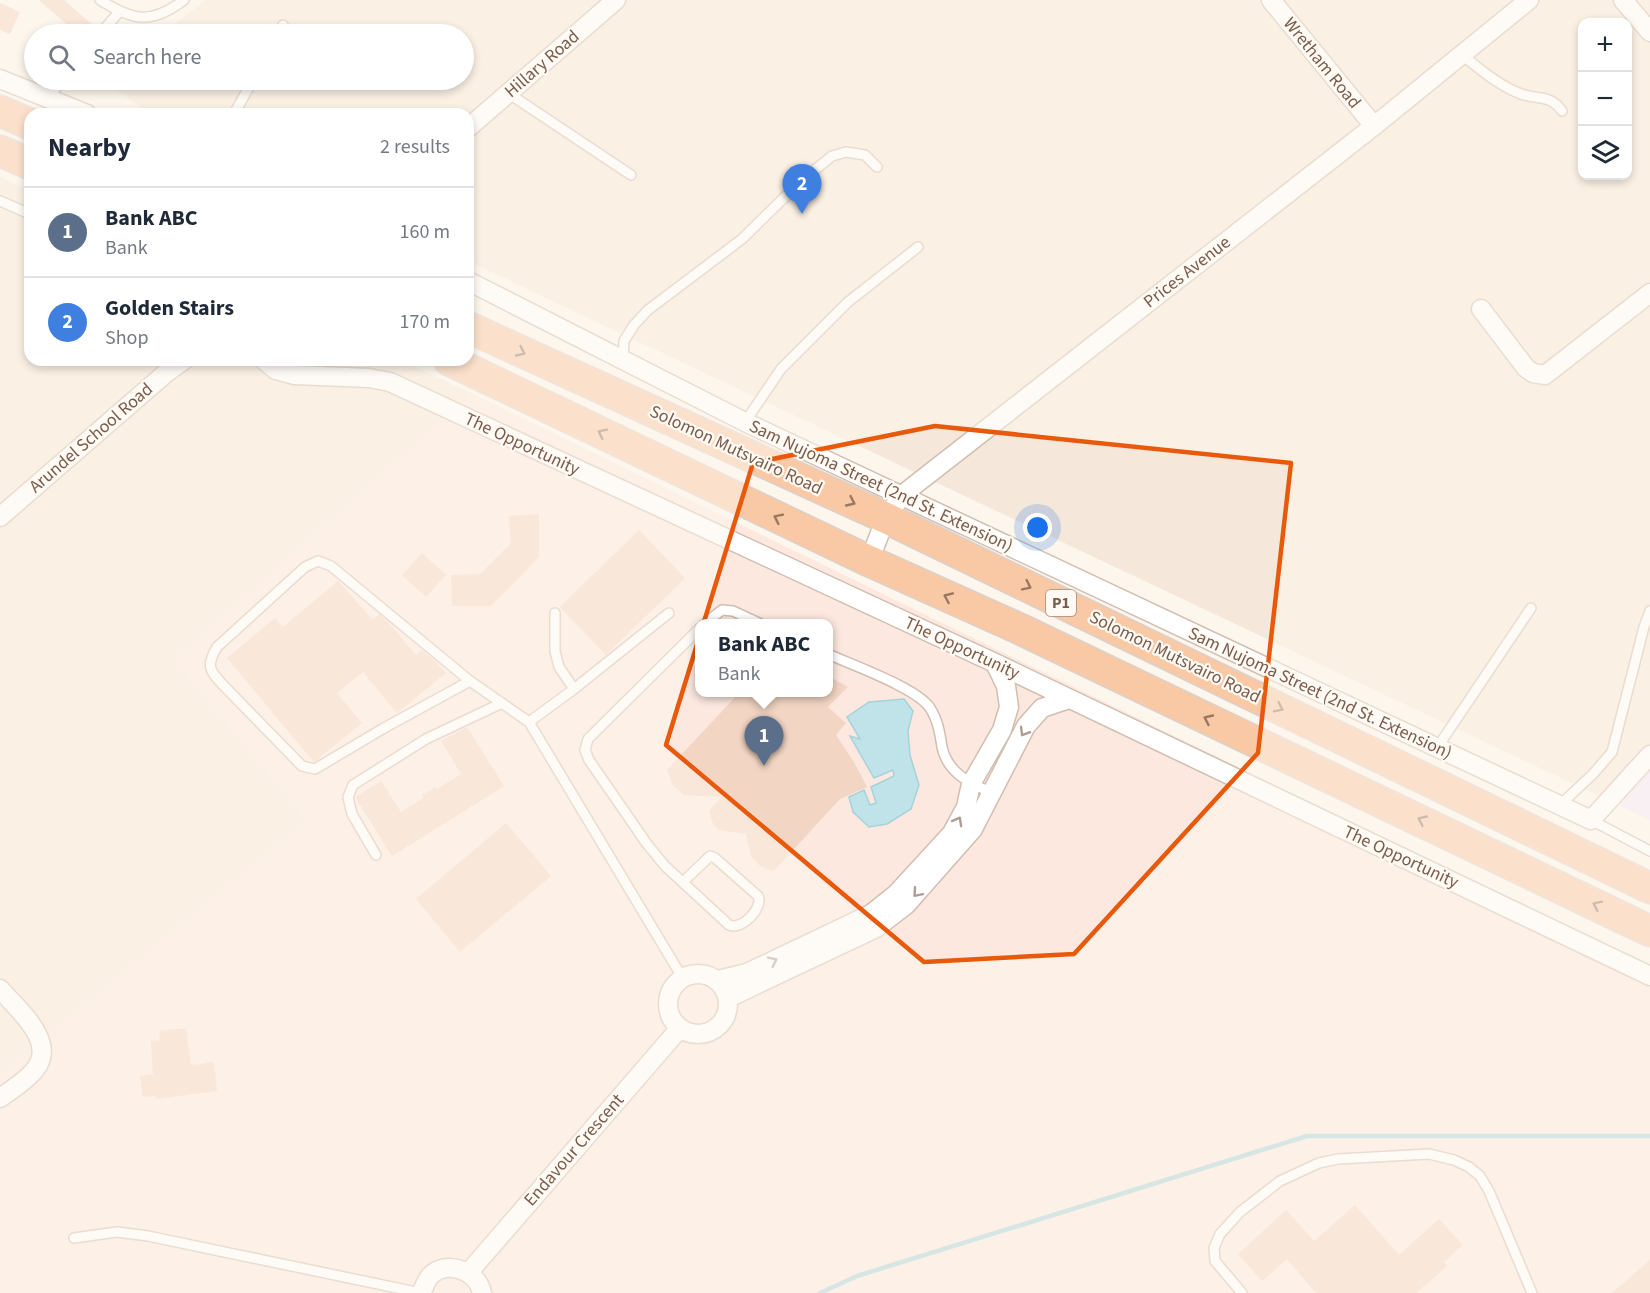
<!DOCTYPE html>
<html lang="en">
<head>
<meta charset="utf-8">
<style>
	:root { --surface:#fff; --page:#f2f2f3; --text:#1f2937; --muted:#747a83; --line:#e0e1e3; --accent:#ea580c }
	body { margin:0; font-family:"Source Sans 3",sans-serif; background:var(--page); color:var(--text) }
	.controls { position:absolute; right:18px; top:18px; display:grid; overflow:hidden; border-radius:12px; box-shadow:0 3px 9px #0003 }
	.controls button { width:54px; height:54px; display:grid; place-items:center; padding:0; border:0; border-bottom:2px solid var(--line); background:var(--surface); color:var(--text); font:30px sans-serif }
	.you { position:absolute; left:1038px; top:528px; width:21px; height:21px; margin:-15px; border:4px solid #fff; border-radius:50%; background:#1a73e8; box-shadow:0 0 0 9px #1a73e833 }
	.badge { display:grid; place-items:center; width:39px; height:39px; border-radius:50%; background:var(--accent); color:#fff; font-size:20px; font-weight:700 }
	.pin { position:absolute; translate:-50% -50px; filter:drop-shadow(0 2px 3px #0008) }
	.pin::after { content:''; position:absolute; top:32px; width:21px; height:18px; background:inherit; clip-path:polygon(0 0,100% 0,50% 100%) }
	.popup { position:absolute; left:695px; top:619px; width:138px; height:78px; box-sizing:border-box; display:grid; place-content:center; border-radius:12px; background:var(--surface); filter:drop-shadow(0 2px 4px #0005); font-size:20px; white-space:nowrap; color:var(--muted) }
	.popup b { font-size:22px; color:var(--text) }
	.popup::after { content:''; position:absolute; left:50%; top:100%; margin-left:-12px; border:12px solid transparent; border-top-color:var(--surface) }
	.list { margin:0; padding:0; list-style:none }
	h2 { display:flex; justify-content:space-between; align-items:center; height:78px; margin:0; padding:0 24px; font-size:26px }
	h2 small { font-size:20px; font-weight:400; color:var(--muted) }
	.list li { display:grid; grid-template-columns:39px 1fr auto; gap:18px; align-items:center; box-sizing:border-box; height:90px; padding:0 24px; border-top:2px solid var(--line) }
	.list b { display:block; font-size:22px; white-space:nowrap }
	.list p { margin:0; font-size:20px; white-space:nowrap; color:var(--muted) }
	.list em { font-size:20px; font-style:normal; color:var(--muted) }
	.icon { flex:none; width:33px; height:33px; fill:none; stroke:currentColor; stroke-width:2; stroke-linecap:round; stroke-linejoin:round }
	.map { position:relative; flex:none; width:1650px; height:1293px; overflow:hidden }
	.search { position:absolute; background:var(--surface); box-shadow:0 3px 9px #0003; left:24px; top:24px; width:450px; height:66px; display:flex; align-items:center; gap:15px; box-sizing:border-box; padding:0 21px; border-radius:33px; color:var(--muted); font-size:22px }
	.panel { position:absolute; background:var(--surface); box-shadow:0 3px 9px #0003; left:24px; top:108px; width:450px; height:258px; border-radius:18px }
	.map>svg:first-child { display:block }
</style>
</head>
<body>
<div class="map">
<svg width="1650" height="1293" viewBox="0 0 1650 1293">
	<rect width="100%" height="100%" fill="#fdf6ec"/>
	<g fill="#f5e8da" fill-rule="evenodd">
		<path d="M206 0H1650V771L1618 805 468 261V114H156L142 108 103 80H464V34H161ZM1582 22H1628V176H1582Z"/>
		<polygon points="0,177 30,191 30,360 400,360 473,394 175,660 308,820 0,1076"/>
	</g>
	<path fill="#fde8e0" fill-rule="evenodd" d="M473 394 1650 968V1293H0V1076L308 820 175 660ZM700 624H828V692H700Z"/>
	<polygon fill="#f3e8fa" points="1650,771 1650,820 1618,805"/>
	<polygon fill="#bfe3e8" stroke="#a5d3da" stroke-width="1.5" points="904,699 913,711 908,731 910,755 919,785 911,809 887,824 869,827 853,812 849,797 864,790 870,805 876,803 871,787 894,776 893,770 874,778 850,736 860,739 847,717 869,702"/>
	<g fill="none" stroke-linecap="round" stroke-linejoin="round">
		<polyline stroke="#a5d3da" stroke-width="4.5" points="820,1293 857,1276 1307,1136 1650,1136"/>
	</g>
	<g fill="#f3d5c3">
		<polygon points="39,0 64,0 95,27 88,34 78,34"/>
		<polygon points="0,3 20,12 10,34 0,30"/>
		<polygon points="539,514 539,557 491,606 452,606 451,575 480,574 511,543 509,516"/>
		<polygon points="639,530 685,578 606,655 560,607"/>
		<polygon points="422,553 446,575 426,597 402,575"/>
		<polygon points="338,581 373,620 379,614 388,622 416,655 422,650 435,661 446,673 397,713 363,672 337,693 362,723 314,762 227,658 275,618 283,627"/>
		<polygon points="828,676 848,687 828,707 846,723 836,735 854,762 867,787 840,799 774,871 769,870 759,865 751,856 746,834 719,830 712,822 709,811 721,797 684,795 673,785 667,770 739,693 828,693"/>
		<polygon points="467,727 504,786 392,856 355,797 381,781 401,812 424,798 422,795 436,787 437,789 461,774 441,741"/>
		<polygon points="506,823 551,876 460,952 416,899"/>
		<polygon points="186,1028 191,1065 214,1062 217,1091 156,1099 155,1096 143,1097 140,1076 153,1074 151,1041 160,1040 159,1031"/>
		<polygon points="1355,1205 1399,1255 1439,1219 1463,1245 1444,1262 1447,1266 1416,1293 1316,1293 1287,1259 1262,1281 1238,1254 1286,1210 1314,1241"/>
		<polygon points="1650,1260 1650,1293 1612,1293"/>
	</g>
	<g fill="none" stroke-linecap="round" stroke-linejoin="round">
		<defs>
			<g id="service">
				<path d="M100 0C133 21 151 25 184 0"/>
				<polyline points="100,34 119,12"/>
				<polyline points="278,34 283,25"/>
				<path d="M1462 55C1480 69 1499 86 1521 94 1538 100 1550 94 1562 111"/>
				<polyline points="508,93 631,175"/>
				<polyline points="48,97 63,80"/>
				<polyline points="234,114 253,80"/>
				<polyline points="0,201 30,214"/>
				<polyline points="623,360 624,341 634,325 648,310 742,239 801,181 832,156 846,152 865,155 877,167"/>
				<polyline points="745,422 781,369 848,302 918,247"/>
				<polyline points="555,613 555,651 559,667 574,689"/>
				<polyline points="704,624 722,610 733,611 761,624"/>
				<path d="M828 654C852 665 917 688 930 708 938 720 940 734 942 747 947 772 970 784 991 792"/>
				<path d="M470 681 384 728 315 769 302 766 223 685C209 670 206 666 217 647L305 567 318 561 331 566 470 681 529 722 682 977"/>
				<polyline points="529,722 574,689 669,613"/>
				<polyline points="1437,748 1531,608"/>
				<polyline points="1560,805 1593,774 1612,752 1644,627 1650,611"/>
				<polyline points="1591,820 1650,851"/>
				<polyline points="376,855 352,814 348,797 353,785 426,739 502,703"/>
				<path d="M683 882 710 856 715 858 758 896C764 907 742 931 729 925L665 866 647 844 589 760 585 750 588 739 700 628"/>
				<polyline points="74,1238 117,1232 148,1236 421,1293"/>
				<polyline points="1242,1293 1215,1261 1214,1248 1220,1234 1240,1212 1280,1181 1319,1163 1338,1159 1429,1154 1454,1160 1469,1167 1480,1176 1489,1191 1532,1293"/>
			</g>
			<g id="minor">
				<polyline points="1271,0 1374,126"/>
				<polyline points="1623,0 1650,32"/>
				<polyline points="0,79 87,114"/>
				<polyline points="468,128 616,0"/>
				<polyline points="468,281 745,422 1591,820 1650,755"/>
				<polyline points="1481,309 1526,368 1533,373 1545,375 1650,293"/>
				<polyline points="264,360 276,370 295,375 369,378 390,382 995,663 1650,976"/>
				<polyline points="0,517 166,373 184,360"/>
				<polyline points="869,561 886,518 902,495 1374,126 1529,0"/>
				<circle cx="698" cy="1004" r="30"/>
				<polyline points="718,980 747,973 871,914 896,894 952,833 966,807 971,784 1002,730 1009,707 1006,686 995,663"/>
				<path d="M0 989C20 1012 62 1045 30 1075 21 1084 10 1091 0 1098"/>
				<polyline points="728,998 876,928 906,905 973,829 1026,726 1042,708 1069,699"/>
				<polyline points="469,1272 680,1028"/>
				<path d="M421 1293C424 1288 426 1281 430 1276 447 1259 478 1271 482 1293"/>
			</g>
			<g id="trunk">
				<polyline points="0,111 30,124"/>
				<polyline points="0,151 30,164"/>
				<polyline points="468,327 886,518 1650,888"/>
				<polyline points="449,360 869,561 1020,629 1650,931"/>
			</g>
		</defs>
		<use href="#service" stroke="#d1beb0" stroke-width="12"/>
		<use href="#minor" stroke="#d1beb0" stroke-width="21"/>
		<use href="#trunk" stroke="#dad1cd" stroke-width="33"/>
		<use href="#service" stroke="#fff" stroke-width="9"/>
		<use href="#minor" stroke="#fff" stroke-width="18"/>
		<use href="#trunk" stroke="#f9c8a4" stroke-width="30"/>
	</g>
	<defs><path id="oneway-chevron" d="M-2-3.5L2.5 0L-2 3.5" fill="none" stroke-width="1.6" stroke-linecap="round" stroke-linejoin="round" transform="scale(1.5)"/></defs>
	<g stroke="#9a7763">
		<use href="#oneway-chevron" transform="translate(521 352) rotate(25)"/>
		<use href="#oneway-chevron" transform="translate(602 433) rotate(-154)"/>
		<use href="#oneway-chevron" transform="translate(851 502) rotate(25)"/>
		<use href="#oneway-chevron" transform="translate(778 518) rotate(-154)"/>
		<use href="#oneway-chevron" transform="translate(1027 586) rotate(26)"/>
		<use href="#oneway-chevron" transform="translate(948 597) rotate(-156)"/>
		<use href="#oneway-chevron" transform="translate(1279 708) rotate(26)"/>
		<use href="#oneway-chevron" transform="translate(1208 719) rotate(-155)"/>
		<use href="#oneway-chevron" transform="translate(1422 820) rotate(-155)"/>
		<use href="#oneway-chevron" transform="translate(1597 905) rotate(-154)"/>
	</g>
	<g stroke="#af9d94">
		<use href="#oneway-chevron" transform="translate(1024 732) rotate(121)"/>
		<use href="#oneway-chevron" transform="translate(958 821) rotate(-61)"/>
		<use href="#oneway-chevron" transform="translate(917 893) rotate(131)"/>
		<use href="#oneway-chevron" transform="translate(773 961) rotate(-26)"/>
	</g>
	<path d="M0 0H1650V1293H0ZM935 426 1291 463 1258 753 1074 954 924 962 666 745 753 463Z" fill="#fdf6ec" fill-opacity=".55" fill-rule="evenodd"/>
	<path fill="none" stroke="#e8590c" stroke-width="4.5" stroke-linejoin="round" d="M935 426 1291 463 1258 753 1074 954 924 962 666 745 753 463Z"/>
	<g text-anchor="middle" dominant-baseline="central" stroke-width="4.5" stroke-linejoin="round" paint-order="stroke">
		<rect fill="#fffaf3" stroke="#a28b7f" stroke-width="1.5" x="1046" y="590" width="30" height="26" rx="4.5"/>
		<g font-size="16" font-weight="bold" fill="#7a5c4d">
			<text x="1061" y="603">P1</text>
		</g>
		<g font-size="18" fill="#7a5c4d" stroke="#fffaf3">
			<text transform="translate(1322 63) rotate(51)">Wretham Road</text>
			<text transform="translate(542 64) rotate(-41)">Hillary Road</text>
			<text transform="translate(1187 272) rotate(-38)">Prices Avenue</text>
			<text transform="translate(91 438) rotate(-41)">Arundel School Road</text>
			<text transform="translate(522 444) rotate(25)">The Opportunity</text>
			<text transform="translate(736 450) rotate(25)">Solomon Mutsvairo Road</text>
			<text transform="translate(881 486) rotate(25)">Sam Nujoma Street (2nd St. Extension)</text>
			<text transform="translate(962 648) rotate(25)">The Opportunity</text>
			<text transform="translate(1175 657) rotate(26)">Solomon Mutsvairo Road</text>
			<text transform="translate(1320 693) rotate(25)">Sam Nujoma Street (2nd St. Extension)</text>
			<text transform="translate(1401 857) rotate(25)">The Opportunity</text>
			<text transform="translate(574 1150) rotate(-49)">Endavour Crescent</text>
		</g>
	</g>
</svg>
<div class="controls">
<button>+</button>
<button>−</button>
<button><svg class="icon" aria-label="layers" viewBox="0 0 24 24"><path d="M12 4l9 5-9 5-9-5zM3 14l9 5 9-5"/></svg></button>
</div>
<div class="you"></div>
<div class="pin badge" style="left:764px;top:766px;background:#5c6f8a">1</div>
<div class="popup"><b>Bank ABC</b>Bank</div>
<div class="pin badge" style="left:802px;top:214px;background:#3f7fe0">2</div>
<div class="search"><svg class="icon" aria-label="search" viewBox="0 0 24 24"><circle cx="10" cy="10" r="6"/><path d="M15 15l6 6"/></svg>Search here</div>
<section class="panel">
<h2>Nearby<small>2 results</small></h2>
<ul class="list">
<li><span class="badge" style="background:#5c6f8a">1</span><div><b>Bank ABC</b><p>Bank</p></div><em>160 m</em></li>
<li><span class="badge" style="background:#3f7fe0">2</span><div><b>Golden Stairs</b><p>Shop</p></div><em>170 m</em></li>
</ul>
</section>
</div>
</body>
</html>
